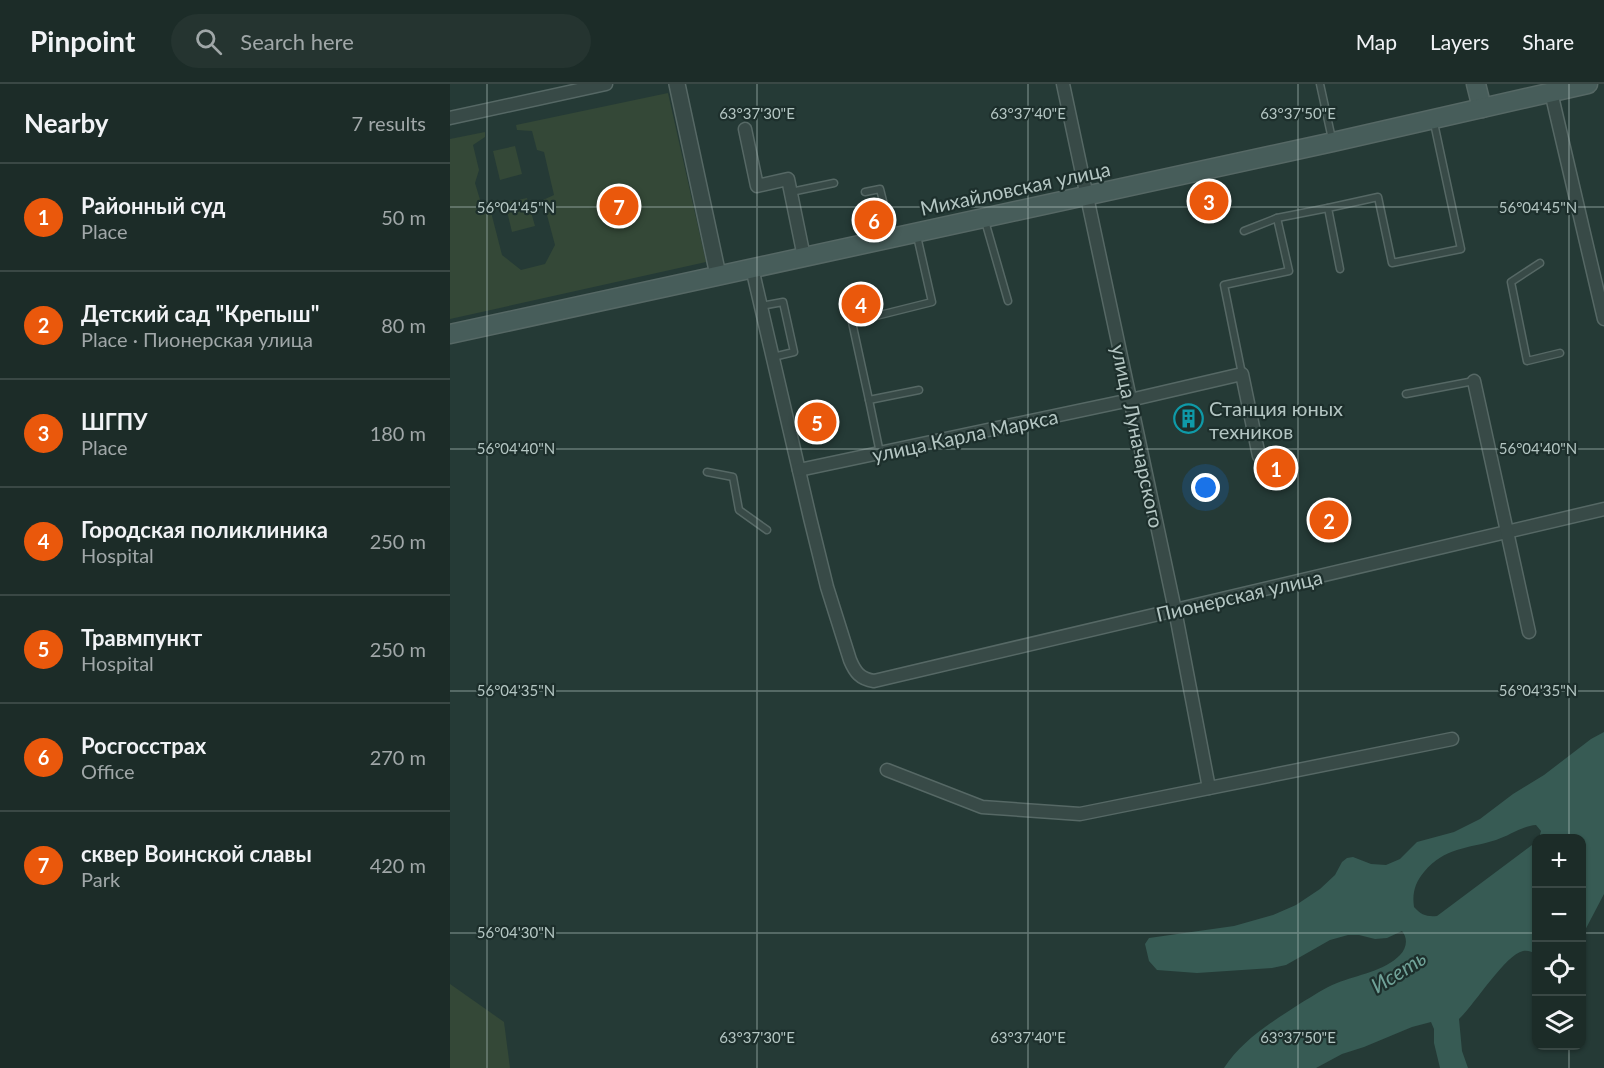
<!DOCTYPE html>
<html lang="en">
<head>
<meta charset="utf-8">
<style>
	:root { --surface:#1c2c28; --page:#253430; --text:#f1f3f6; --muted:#a0a7a8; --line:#3a4845; --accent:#ea580c }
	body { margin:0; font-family:Lato,sans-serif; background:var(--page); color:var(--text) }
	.controls { position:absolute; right:18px; bottom:18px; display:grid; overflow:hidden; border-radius:12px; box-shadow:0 2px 4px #0004 }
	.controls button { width:54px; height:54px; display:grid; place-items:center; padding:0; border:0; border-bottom:2px solid var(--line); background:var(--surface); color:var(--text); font:30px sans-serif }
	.you { position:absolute; left:756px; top:404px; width:21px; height:21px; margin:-15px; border:4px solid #fff; border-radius:50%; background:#1a73e8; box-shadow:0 0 0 9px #1a73e833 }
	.badge { display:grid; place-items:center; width:39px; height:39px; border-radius:50%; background:var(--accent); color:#fff; font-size:20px; font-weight:700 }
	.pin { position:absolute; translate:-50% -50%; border:3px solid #fff; box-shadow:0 2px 6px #0006 }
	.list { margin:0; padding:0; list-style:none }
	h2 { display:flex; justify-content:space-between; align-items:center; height:78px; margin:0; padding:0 24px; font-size:26px }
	h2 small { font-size:20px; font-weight:400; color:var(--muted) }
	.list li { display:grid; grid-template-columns:39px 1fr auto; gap:18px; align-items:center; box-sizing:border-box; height:108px; padding:0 24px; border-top:2px solid var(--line) }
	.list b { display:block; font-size:22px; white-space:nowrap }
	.list p { margin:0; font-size:20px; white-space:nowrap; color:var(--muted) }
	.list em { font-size:20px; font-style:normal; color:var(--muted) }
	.icon { flex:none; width:33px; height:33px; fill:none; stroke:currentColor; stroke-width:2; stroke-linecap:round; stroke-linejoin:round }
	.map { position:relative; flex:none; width:1154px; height:984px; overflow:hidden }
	header { display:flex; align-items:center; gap:36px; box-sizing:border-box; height:84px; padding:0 30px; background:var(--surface); border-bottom:2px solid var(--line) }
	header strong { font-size:28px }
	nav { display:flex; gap:33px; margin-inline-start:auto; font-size:21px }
	.search { width:420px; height:54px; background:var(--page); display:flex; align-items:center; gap:15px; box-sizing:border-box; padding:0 21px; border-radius:33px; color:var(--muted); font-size:22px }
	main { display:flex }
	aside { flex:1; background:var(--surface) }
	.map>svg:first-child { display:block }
</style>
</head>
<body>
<header>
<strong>Pinpoint</strong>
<div class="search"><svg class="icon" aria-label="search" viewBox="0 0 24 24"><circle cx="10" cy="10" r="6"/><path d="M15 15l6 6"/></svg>Search here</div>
<nav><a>Map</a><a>Layers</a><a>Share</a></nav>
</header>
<main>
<aside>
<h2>Nearby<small>7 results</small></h2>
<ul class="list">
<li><span class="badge">1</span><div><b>Районный суд</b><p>Place</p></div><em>50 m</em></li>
<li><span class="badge">2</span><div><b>Детский сад &quot;Крепыш&quot;</b><p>Place · Пионерская улица</p></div><em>80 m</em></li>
<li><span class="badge">3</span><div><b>ШГПУ</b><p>Place</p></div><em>180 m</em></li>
<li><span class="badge">4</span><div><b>Городская поликлиника</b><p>Hospital</p></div><em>250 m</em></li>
<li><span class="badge">5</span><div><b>Травмпункт</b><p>Hospital</p></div><em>250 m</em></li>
<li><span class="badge">6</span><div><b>Росгосстрах</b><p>Office</p></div><em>270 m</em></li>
<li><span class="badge">7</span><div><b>сквер Воинской славы</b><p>Park</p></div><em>420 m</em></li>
</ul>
</aside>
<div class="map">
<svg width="1154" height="984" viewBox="0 0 1154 984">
	<rect width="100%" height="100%" fill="#253a36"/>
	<g fill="#344837">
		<polygon points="218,9 256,178 0,235 0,55 35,48 35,53 23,61 29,86 25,99 34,129 41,128 52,171 71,186 95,180 105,161 93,116 104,111 94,68 87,66 82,47 67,46 66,41"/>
		<polygon points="65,62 72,90 50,96 43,67"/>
		<polygon points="77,114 85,142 62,148 55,119"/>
		<polygon points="0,900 54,938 60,984 0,984"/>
	</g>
	<path fill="#375b54" d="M1154 648V810L1132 852V754H1089L1091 747 1086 741C1072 742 1059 752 1046 756 1017 765 995 763 974 788 965 799 962 809 964 823 971 831 977 833 987 832L1086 758V870C1082 868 1078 866 1073 867 1055 871 1025 920 1009 935L1012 967 1018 984H990L984 959V945L981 938 962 943 914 963 892 970 866 984H774C792 956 823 937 851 919 863 912 874 904 887 899 907 891 935 887 950 871 957 864 958 854 952 847L937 854 925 855 909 851H898L880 856 836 881 822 884 747 889 707 886 699 877 695 860 699 854 784 842 823 831 846 821 870 805 885 791 892 778 897 774 903 773 921 780 936 781 950 775 967 758 1004 748 1030 735 1063 710 1094 691 1141 655Z"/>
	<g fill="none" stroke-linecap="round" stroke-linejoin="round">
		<defs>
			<g id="service">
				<polyline points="870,0 882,55"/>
				<polyline points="341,108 384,99"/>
				<polyline points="415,108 430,105 442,153"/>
				<polyline points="535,137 558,217"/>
				<polyline points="794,147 827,134 878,124"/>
				<polyline points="1090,179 1061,198 1077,277 1110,269"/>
				<polyline points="890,185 878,124 928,113 942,179 1011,165 984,39"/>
				<polyline points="311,222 333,218 344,268 323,273"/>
				<polyline points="792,290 774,201 839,187 827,134"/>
				<polyline points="956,310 1024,297"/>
				<polyline points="419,316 402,238 482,218 467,152"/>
				<polyline points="430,369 419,316 469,306"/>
				<polyline points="257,388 283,393 289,426 317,446"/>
			</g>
			<g id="minor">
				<polyline points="613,0 725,526 759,704"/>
				<polyline points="1101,8 1154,235"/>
				<polyline points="0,34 156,0"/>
				<polyline points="295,45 307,102 338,95 354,173"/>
				<path d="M302 184 360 434 377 503 400 576C405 588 410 595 424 597L1154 425"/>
				<polyline points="1024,297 1079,548"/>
				<polyline points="349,386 680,316 792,290 809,372"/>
				<polyline points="437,686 532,723 630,730 1002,655"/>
			</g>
			<polyline id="tertiary" points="227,0 268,191"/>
			<g id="secondary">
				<polyline points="1026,0 1032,24"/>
				<polyline points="0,250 883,58 1138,0"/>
			</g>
		</defs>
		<use href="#service" stroke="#566865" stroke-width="9"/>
		<use href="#minor" stroke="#566865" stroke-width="15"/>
		<use href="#tertiary" stroke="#566865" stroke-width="18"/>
		<use href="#secondary" stroke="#566865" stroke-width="21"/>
		<use href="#service" stroke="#384a47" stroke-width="6"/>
		<use href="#minor" stroke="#384a47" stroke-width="12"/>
		<use href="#tertiary" stroke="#384a47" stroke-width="15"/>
		<use href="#secondary" stroke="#475d5a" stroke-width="18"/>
	</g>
	<path fill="none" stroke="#b4c6c3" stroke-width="1.5" stroke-opacity="0.45" d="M37 0V984M307 0V984M578 0V984M848 0V984M1119 0V754M0 123H1154M0 365H1154M0 607H1154M0 849H1086M1132 849H1154M1119 962V984"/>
	<defs>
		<symbol id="building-ring" viewBox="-11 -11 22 22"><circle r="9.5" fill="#1d2f2c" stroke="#0f9aa8" stroke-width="1.5"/><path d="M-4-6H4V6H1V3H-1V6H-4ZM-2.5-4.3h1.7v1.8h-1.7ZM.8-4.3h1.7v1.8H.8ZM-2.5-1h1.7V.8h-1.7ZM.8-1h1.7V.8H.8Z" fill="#0f9aa8"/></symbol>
	</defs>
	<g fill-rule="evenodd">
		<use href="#building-ring" x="722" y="318" width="33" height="33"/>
	</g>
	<g text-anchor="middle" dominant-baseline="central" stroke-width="4.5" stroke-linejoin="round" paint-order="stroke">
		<g font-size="20" fill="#b4c6c3" stroke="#1d2f2c">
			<text transform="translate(565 104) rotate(-12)">Михайловская улица</text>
			<text transform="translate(515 351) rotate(-12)">улица Карла Маркса</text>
			<text transform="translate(688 352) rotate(78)">улица Луначарского</text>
			<text transform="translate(789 511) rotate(-13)">Пионерская улица</text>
		</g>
		<g font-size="20" fill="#b4c6c3" stroke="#1d2f2c" text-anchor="start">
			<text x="759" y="324">Станция юных<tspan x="759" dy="23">техников</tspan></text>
		</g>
		<g font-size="21" font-style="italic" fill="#70a298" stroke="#1d2f2c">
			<text transform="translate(948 887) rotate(-32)">Исеть</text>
		</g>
	</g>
	<g font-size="15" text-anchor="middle" fill="#b4c6c3" stroke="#1d2f2c" stroke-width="4.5" stroke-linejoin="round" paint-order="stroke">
		<text x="307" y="35">63°37'30"E</text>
		<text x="578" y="35">63°37'40"E</text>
		<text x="848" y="35">63°37'50"E</text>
		<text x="66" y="129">56°04'45"N</text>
		<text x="1088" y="129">56°04'45"N</text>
		<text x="66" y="370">56°04'40"N</text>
		<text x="1088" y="370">56°04'40"N</text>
		<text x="66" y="612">56°04'35"N</text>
		<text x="1088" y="612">56°04'35"N</text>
		<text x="66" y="854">56°04'30"N</text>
		<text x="307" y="959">63°37'30"E</text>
		<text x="578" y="959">63°37'40"E</text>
		<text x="848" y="959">63°37'50"E</text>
	</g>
</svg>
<div class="controls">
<button>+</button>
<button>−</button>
<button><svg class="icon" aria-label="locate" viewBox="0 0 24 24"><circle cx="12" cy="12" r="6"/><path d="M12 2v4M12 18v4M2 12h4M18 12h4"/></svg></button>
<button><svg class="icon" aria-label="layers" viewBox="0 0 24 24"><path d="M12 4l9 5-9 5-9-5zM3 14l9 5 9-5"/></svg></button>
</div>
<div class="you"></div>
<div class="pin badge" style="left:826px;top:384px">1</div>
<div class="pin badge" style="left:879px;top:436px">2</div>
<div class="pin badge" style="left:759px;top:117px">3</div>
<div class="pin badge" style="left:411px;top:220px">4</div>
<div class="pin badge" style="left:367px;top:338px">5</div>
<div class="pin badge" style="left:424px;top:136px">6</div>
<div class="pin badge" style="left:169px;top:122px">7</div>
</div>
</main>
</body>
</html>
